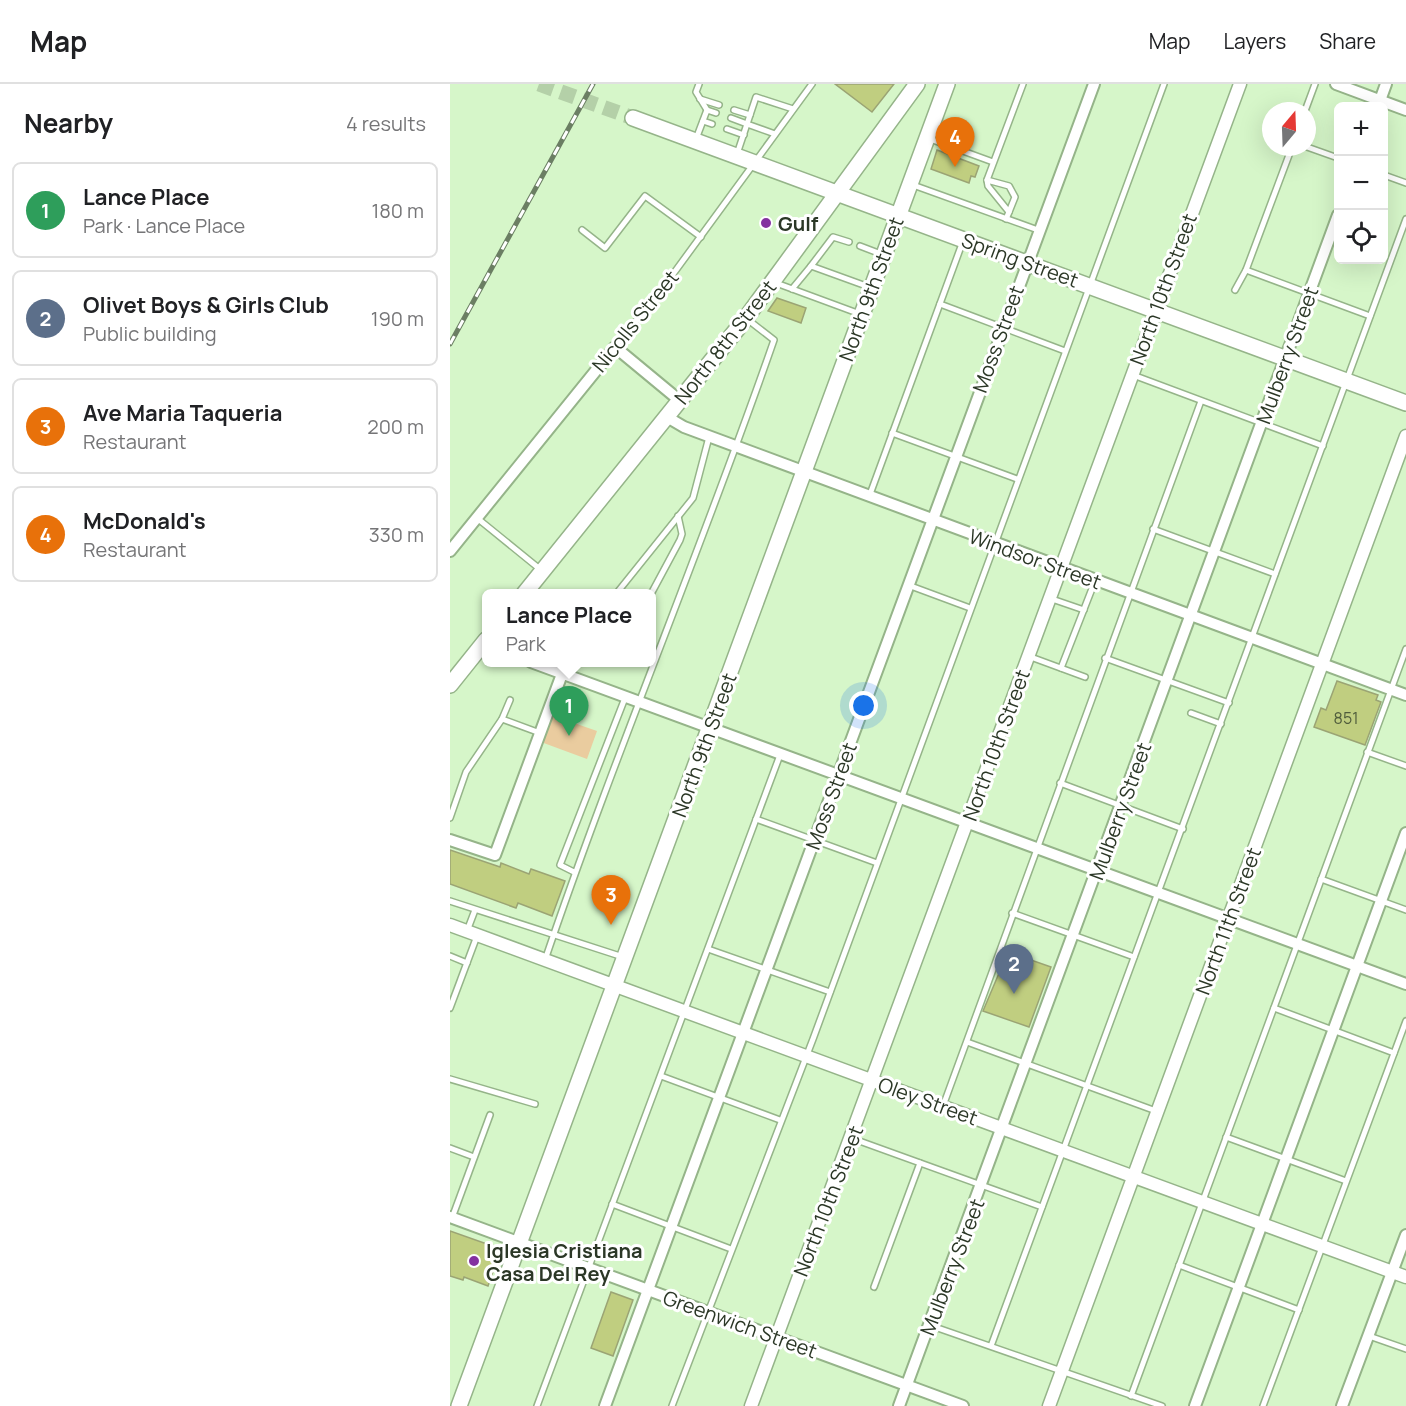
<!DOCTYPE html>
<html lang="en">
<head>
<meta charset="utf-8">
<style>
	:root { --surface:#fff; --page:#f6f6f6; --text:#202124; --muted:#757577; --line:#e0e0e0; --accent:#0b8043 }
	body { margin:0; font-family:Manrope,sans-serif; background:var(--page); color:var(--text) }
	.controls { position:absolute; right:18px; top:18px; display:grid; overflow:hidden; border-radius:9px; box-shadow:0 6px 24px #0002 }
	.controls button { width:54px; height:54px; display:grid; place-items:center; padding:0; border:0; border-bottom:2px solid var(--line); background:var(--surface); color:var(--text); font:30px sans-serif }
	.compass { position:absolute; left:812px; top:18px; width:54px; height:54px; border-radius:50%; background:var(--surface); box-shadow:0 6px 24px #0002; rotate:19deg }
	.you { position:absolute; left:414px; top:622px; width:21px; height:21px; margin:-15px; border:4px solid #fff; border-radius:50%; background:#1a73e8; box-shadow:0 0 0 9px #1a73e833 }
	.badge { display:grid; place-items:center; width:39px; height:39px; border-radius:50%; background:var(--accent); color:#fff; font-size:20px; font-weight:700 }
	.pin { position:absolute; translate:-50% -50px; filter:drop-shadow(0 2px 3px #0008) }
	.pin::after { content:''; position:absolute; top:32px; width:21px; height:18px; background:inherit; clip-path:polygon(0 0,100% 0,50% 100%) }
	.popup { position:absolute; left:32px; top:505px; width:174px; height:78px; box-sizing:border-box; display:grid; place-content:center; border-radius:9px; background:var(--surface); filter:drop-shadow(0 2px 4px #0005); font-size:20px; white-space:nowrap; color:var(--muted) }
	.popup b { font-size:22px; color:var(--text) }
	.popup::after { content:''; position:absolute; left:50%; top:100%; margin-left:-12px; border:12px solid transparent; border-top-color:var(--surface) }
	.list { margin:0; padding:0; list-style:none }
	h2 { display:flex; justify-content:space-between; align-items:center; height:78px; margin:0; padding:0 24px; font-size:26px }
	h2 small { font-size:20px; font-weight:400; color:var(--muted) }
	.list li { display:grid; grid-template-columns:39px 1fr auto; gap:18px; align-items:center; box-sizing:border-box; height:96px; margin:0 12px 12px; padding:0 12px; border:2px solid var(--line); border-radius:9px }
	.list b { display:block; font-size:22px; white-space:nowrap }
	.list p { margin:0; font-size:20px; white-space:nowrap; color:var(--muted) }
	.list em { font-size:20px; font-style:normal; color:var(--muted) }
	.icon { flex:none; width:33px; height:33px; fill:none; stroke:currentColor; stroke-width:2; stroke-linecap:round; stroke-linejoin:round }
	.map { position:relative; flex:none; width:956px; height:1322px; overflow:hidden }
	header { display:flex; align-items:center; gap:36px; box-sizing:border-box; height:84px; padding:0 30px; background:var(--surface); border-bottom:2px solid var(--line) }
	header strong { font-size:28px }
	nav { display:flex; gap:33px; margin-inline-start:auto; font-size:21px }
	main { display:flex }
	aside { flex:1; background:var(--surface) }
	.map>svg:first-child { display:block }
</style>
</head>
<body>
<header>
<strong>Map</strong>
<nav><a>Map</a><a>Layers</a><a>Share</a></nav>
</header>
<main>
<aside>
<h2>Nearby<small>4 results</small></h2>
<ul class="list">
<li><span class="badge" style="background:#2e9e5b">1</span><div><b>Lance Place</b><p>Park · Lance Place</p></div><em>180 m</em></li>
<li><span class="badge" style="background:#5c6f8a">2</span><div><b>Olivet Boys &amp; Girls Club</b><p>Public building</p></div><em>190 m</em></li>
<li><span class="badge" style="background:#e8710a">3</span><div><b>Ave Maria Taqueria</b><p>Restaurant</p></div><em>200 m</em></li>
<li><span class="badge" style="background:#e8710a">4</span><div><b>McDonald's</b><p>Restaurant</p></div><em>330 m</em></li>
</ul>
</aside>
<div class="map">
<svg width="956" height="1322" viewBox="0 0 956 1322">
	<rect width="100%" height="100%" fill="#d6f6c9"/>
	<polygon fill="#eacc9f" points="101,631 147,647 137,675 91,658"/>
	<g fill="#c0ce80" stroke="#9ba474" stroke-width="1.5">
		<polygon points="385,0 444,0 422,28"/>
		<polygon points="487,66 529,82 525,93 521,92 519,99 481,85"/>
		<polygon points="327,214 356,224 351,239 318,227"/>
		<polygon points="887,597 928,611 926,616 931,618 915,661 864,643 871,624 876,626"/>
		<polygon points="0,766 50,783 51,779 79,790 81,785 115,797 102,832 68,819 66,824 0,800"/>
		<polygon points="558,868 601,883 579,943 533,927"/>
		<polygon points="0,1147 51,1165 38,1202 14,1193 13,1196 0,1192"/>
		<polygon points="161,1208 183,1216 163,1272 141,1264"/>
	</g>
	<g fill="none" stroke-linecap="round" stroke-linejoin="round">
		<polyline stroke="#b4d0a8" stroke-width="15" stroke-dasharray="15 8" stroke-linecap="butt" points="89,0 183,34"/>
		<defs>
			<g id="service">
				<polyline points="249,0 246,8 257,26"/>
				<polyline points="250,15 269,21"/>
				<polyline points="284,26 300,31"/>
				<polyline points="855,27 865,0"/>
				<polyline points="281,34 297,40 287,70"/>
				<polyline points="253,37 262,40"/>
				<polyline points="277,45 294,51"/>
				<polyline points="325,50 297,40 306,13 343,25"/>
				<polyline points="246,55 257,26 266,29"/>
				<polyline points="480,55 543,78"/>
				<polyline points="857,63 888,74"/>
				<polyline points="934,91 956,99"/>
				<polyline points="537,96 559,102 565,113 559,128"/>
				<polyline points="463,101 588,146"/>
				<polyline points="556,135 559,128 538,102 537,96 573,0"/>
				<polyline points="132,146 155,164 195,112 251,153"/>
				<polyline points="410,162 431,170"/>
				<polyline points="361,182 383,153 399,158"/>
				<polyline points="796,186 920,232"/>
				<polyline points="326,199 410,230"/>
				<polyline points="342,205 361,182 419,203"/>
				<polyline points="785,206 796,186 842,63"/>
				<polyline points="490,220 615,267"/>
				<polyline points="165,263 218,197 362,0"/>
				<polyline points="683,291 873,362"/>
				<polyline points="442,349 567,395"/>
				<polyline points="419,413 513,157"/>
				<polyline points="27,434 91,486"/>
				<polyline points="703,445 825,490"/>
				<polyline points="458,501 520,524"/>
				<polyline points="166,510 243,414 259,353"/>
				<polyline points="201,510 230,456 232,450 228,432"/>
				<polyline points="599,514 634,526"/>
				<polyline points="578,572 635,593"/>
				<polyline points="655,574 779,619"/>
				<polyline points="611,584 645,497"/>
				<polyline points="741,629 771,640"/>
				<polyline points="52,635 90,649"/>
				<polyline points="917,668 956,682"/>
				<polyline points="610,699 733,745"/>
				<polyline points="0,734 16,688 52,635 60,616"/>
				<polyline points="306,735 427,779"/>
				<polyline points="124,788 110,781 175,614"/>
				<polyline points="871,795 956,826"/>
				<polyline points="0,817 173,873"/>
				<polyline points="562,829 684,873"/>
				<polyline points="17,847 25,826"/>
				<polyline points="258,865 380,908"/>
				<polyline points="0,872 17,879"/>
				<path d="M95 876C166 667 252 464 324 256L297 235"/>
				<polyline points="0,924 27,852"/>
				<polyline points="824,924 944,969"/>
				<polyline points="517,958 706,1027"/>
				<polyline points="211,992 330,1036"/>
				<polyline points="0,995 85,1020"/>
				<polyline points="493,1022 751,317"/>
				<polyline points="776,1053 896,1097"/>
				<polyline points="401,1054 592,1123"/>
				<polyline points="0,1064 24,1073"/>
				<polyline points="162,1120 281,1165"/>
				<polyline points="2,1134 40,1031"/>
				<polyline points="729,1181 849,1226"/>
				<polyline points="424,1203 470,1079"/>
				<polyline points="479,1241 712,1322"/>
				<polyline points="919,1252 956,1265"/>
				<polyline points="541,1262 956,135"/>
				<polyline points="681,1312 956,565"/>
				<polyline points="87,1322 330,671"/>
				<polyline points="222,1322 363,955 714,0"/>
				<polyline points="813,1322 956,937"/>
			</g>
			<g id="minor">
				<polyline points="886,0 956,26"/>
				<polyline points="928,22 936,0"/>
				<polyline points="217,333 234,343 956,611"/>
				<polyline points="0,467 165,263 229,316"/>
				<polyline points="81,578 956,900"/>
				<polyline points="0,756 45,771 112,590"/>
				<polyline points="0,1133 513,1322"/>
				<polyline points="155,1322 644,0"/>
				<polyline points="449,1322 888,131"/>
				<polyline points="745,1322 956,749"/>
				<polyline points="892,1322 956,1151"/>
			</g>
			<g id="tertiary">
				<polyline points="0,841 956,1193"/>
				<polyline points="301,1322 790,0"/>
				<polyline points="599,1322 956,352"/>
			</g>
			<g id="secondary">
				<polyline points="183,34 956,319"/>
				<polyline points="74,510 296,234 467,0"/>
				<polyline points="0,601 36,556"/>
				<polyline points="9,1322 497,0"/>
			</g>
		</defs>
		<use href="#service" stroke="#95b489" stroke-width="8"/>
		<use href="#minor" stroke="#95b489" stroke-width="14"/>
		<use href="#tertiary" stroke="#95b489" stroke-width="15"/>
		<use href="#secondary" stroke="#95b489" stroke-width="18"/>
		<use href="#service" stroke="#fff" stroke-width="5"/>
		<use href="#minor" stroke="#fff" stroke-width="10"/>
		<use href="#tertiary" stroke="#fff" stroke-width="12"/>
		<use href="#secondary" stroke="#fff" stroke-width="15"/>
		<defs>
			<polyline id="rail" points="0,260 143,0"/>
		</defs>
		<use href="#rail" stroke="#6b7e63" stroke-width="5"/>
		<use href="#rail" stroke="#fff" stroke-width="3" stroke-dasharray="9" stroke-linecap="butt"/>
	</g>
	<g fill="#8431a0" stroke="#fff" stroke-width="2">
		<circle cx="316" cy="139" r="6"/>
		<circle cx="24" cy="1177" r="6"/>
	</g>
	<g text-anchor="middle" dominant-baseline="central" stroke-width="6" stroke-linejoin="round" paint-order="stroke">
		<g font-size="16" fill="#505d3c">
			<text x="896" y="634">851</text>
		</g>
		<g font-size="20" font-weight="bold" fill="#2b3726" stroke="#fff" text-anchor="start">
			<text x="328" y="139">Gulf</text>
			<text x="36" y="1166">Iglesia Cristiana<tspan x="36" dy="23">Casa Del Rey</tspan></text>
		</g>
		<g font-size="20" fill="#2b3726" stroke="#fff">
			<text transform="translate(570 176) rotate(20)">Spring Street</text>
			<text transform="translate(421 205) rotate(-70)">North 9th Street</text>
			<text transform="translate(713 205) rotate(-70)">North 10th Street</text>
			<text transform="translate(185 237) rotate(-51)">Nicolls Street</text>
			<text transform="translate(548 255) rotate(-70)">Moss Street</text>
			<text transform="translate(275 258) rotate(-52)">North 8th Street</text>
			<text transform="translate(837 271) rotate(-70)">Mulberry Street</text>
			<text transform="translate(585 475) rotate(20)">Windsor Street</text>
			<text transform="translate(254 661) rotate(-70)">North 9th Street</text>
			<text transform="translate(546 661) rotate(-70)">North 10th Street</text>
			<text transform="translate(381 712) rotate(-70)">Moss Street</text>
			<text transform="translate(670 727) rotate(-70)">Mulberry Street</text>
			<text transform="translate(778 837) rotate(-70)">North 11th Street</text>
			<text transform="translate(478 1017) rotate(20)">Oley Street</text>
			<text transform="translate(378 1117) rotate(-69)">North 10th Street</text>
			<text transform="translate(502 1183) rotate(-69)">Mulberry Street</text>
			<text transform="translate(290 1240) rotate(20)">Greenwich Street</text>
		</g>
	</g>
</svg>
<div class="controls">
<button>+</button>
<button>−</button>
<button><svg class="icon" aria-label="locate" viewBox="0 0 24 24"><circle cx="12" cy="12" r="6"/><path d="M12 2v4M12 18v4M2 12h4M18 12h4"/></svg></button>
</div>
<svg class="compass" viewBox="-18 -18 36 36"><path d="M0-13l5 13h-10z" fill="#e53935"/><path d="M0 13l5-13h-10z" fill="#757577"/></svg>
<div class="you"></div>
<div class="pin badge" style="left:119px;top:652px;background:#2e9e5b">1</div>
<div class="popup"><b>Lance Place</b>Park</div>
<div class="pin badge" style="left:564px;top:910px;background:#5c6f8a">2</div>
<div class="pin badge" style="left:161px;top:841px;background:#e8710a">3</div>
<div class="pin badge" style="left:505px;top:83px;background:#e8710a">4</div>
</div>
</main>
</body>
</html>
